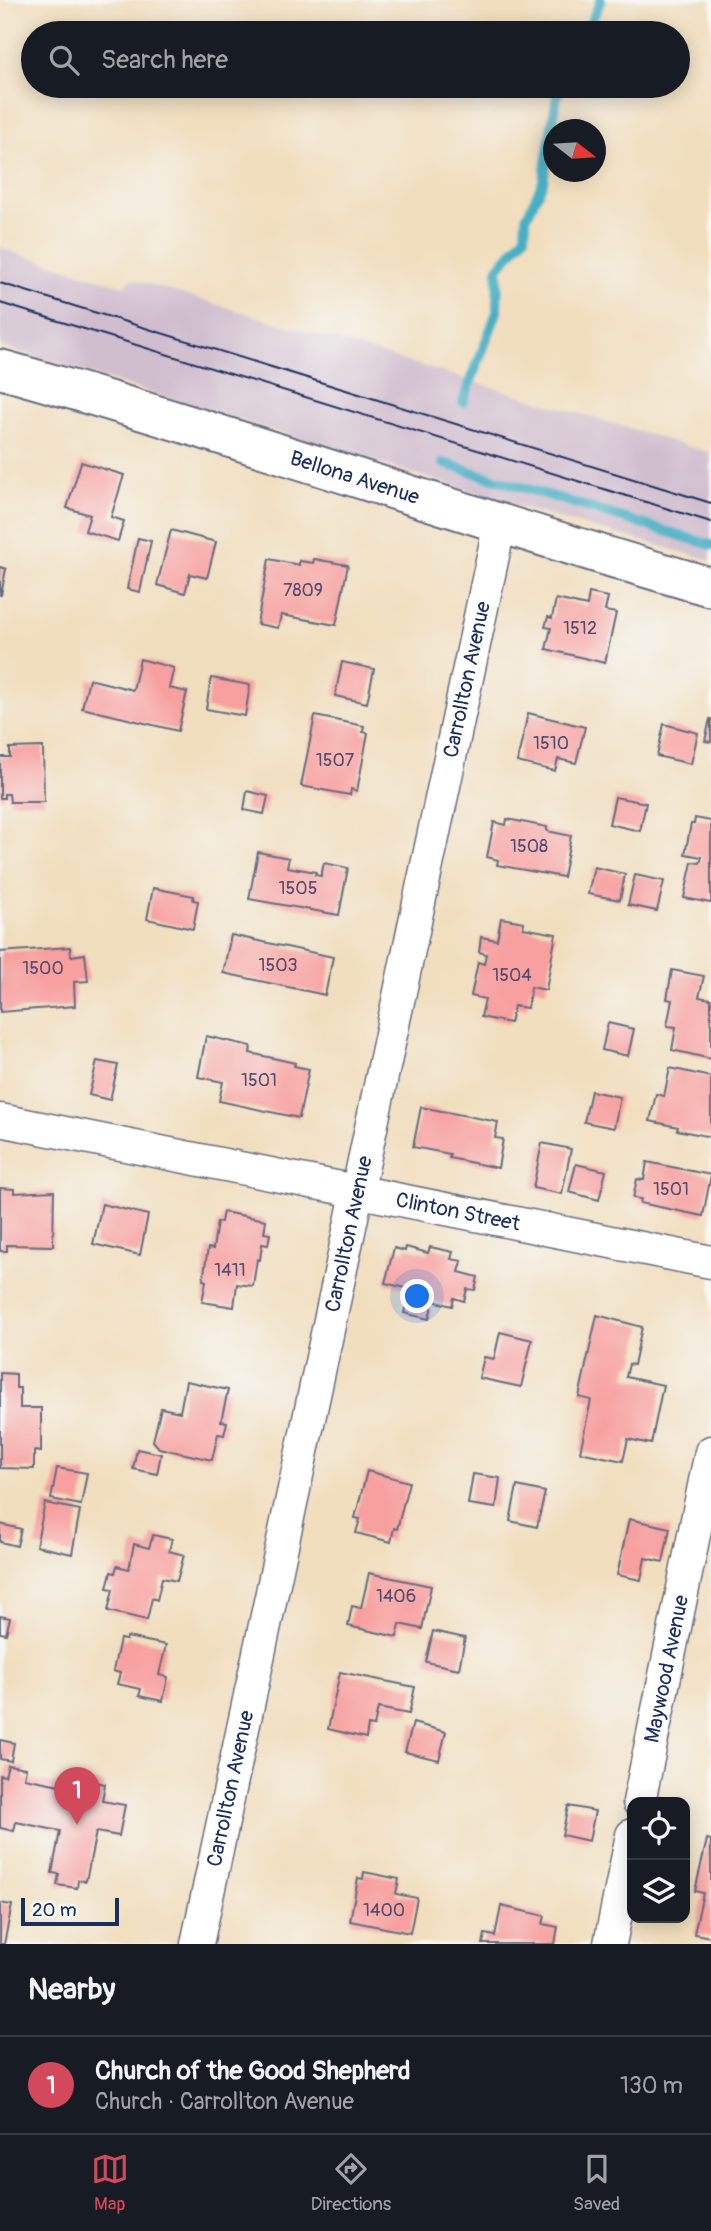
<!DOCTYPE html>
<html lang="en">
<head>
<meta charset="utf-8">
<style>
	:root { --surface:#171b24; --page:#20242c; --text:#f1f3f6; --muted:#9ea1a6; --line:#363941; --accent:#d1495b }
	body { margin:0; font-family:Pangolin,sans-serif; background:var(--page); color:var(--text) }
	.controls { position:absolute; right:21px; bottom:21px; display:grid; overflow:hidden; border-radius:14px; box-shadow:0 4px 18px #0003 }
	.controls button { width:63px; height:63px; display:grid; place-items:center; padding:0; border:0; border-bottom:2px solid var(--line); background:var(--surface); color:var(--text); font:35px sans-serif }
	.compass { position:absolute; left:543px; top:119px; width:63px; height:63px; border-radius:50%; background:var(--surface); box-shadow:0 4px 18px #0003; rotate:107deg }
	.scale { position:absolute; left:21px; bottom:18px; width:98px; box-sizing:border-box; padding-left:7px; border:4px solid #1b2f5e; border-top:0; font-size:19px; line-height:24px; white-space:nowrap; color:#1b2f5e; -webkit-text-stroke:5px #f6f6f2; paint-order:stroke }
	.you { position:absolute; left:418px; top:1297px; width:24px; height:24px; margin:-18px; border:5px solid #fff; border-radius:50%; background:#1a73e8; box-shadow:0 0 0 10px #1a73e833 }
	.badge { display:grid; place-items:center; width:46px; height:46px; border-radius:50%; background:var(--accent); color:#fff; font-size:23px; font-weight:700 }
	.pin { position:absolute; translate:-50% -58px; filter:drop-shadow(0 2px 4px #0008) }
	.pin::after { content:''; position:absolute; top:37px; width:24px; height:21px; background:inherit; clip-path:polygon(0 0,100% 0,50% 100%) }
	.list { margin:0; padding:0; list-style:none }
	h2 { display:flex; justify-content:space-between; align-items:center; height:91px; margin:0; padding:0 28px; font-size:30px }
	h2 small { font-size:23px; font-weight:400; color:var(--muted) }
	.list li { display:grid; grid-template-columns:46px 1fr auto; gap:21px; align-items:center; box-sizing:border-box; height:98px; padding:0 28px; border-top:2px solid var(--line) }
	.list b { display:block; font-size:26px; white-space:nowrap }
	.list p { margin:0; font-size:23px; white-space:nowrap; color:var(--muted) }
	.list em { font-size:23px; font-style:normal; color:var(--muted) }
	.icon { flex:none; width:38px; height:38px; fill:none; stroke:currentColor; stroke-width:2; stroke-linecap:round; stroke-linejoin:round }
	.map { position:relative; flex:none; width:711px; height:1944px; overflow:hidden }
	.search { position:absolute; background:var(--surface); box-shadow:0 4px 18px #0003; left:21px; right:21px; top:21px; height:77px; display:flex; align-items:center; gap:18px; box-sizing:border-box; padding:0 24px; border-radius:38px; color:var(--muted); font-size:26px }
	.sheet { height:189px; background:var(--surface) }
	nav { display:flex; justify-content:space-around; align-items:center; box-sizing:border-box; height:98px; border-top:2px solid var(--line); background:var(--surface); font-size:19px; color:var(--muted) }
	nav a { display:grid; justify-items:center; gap:4px }
	nav .on { color:var(--accent) }
	.map>svg:first-child { display:block }
</style>
</head>
<body>
<div class="map">
<svg width="711" height="1944" viewBox="0 0 711 1944">
	<rect width="100%" height="100%" fill="#f6f6f2"/>
	<filter id="ink" filterUnits="userSpaceOnUse"><feTurbulence type="fractalNoise" baseFrequency=".0143" numOctaves="2"/><feDisplacementMap in="SourceGraphic" scale="14" xChannelSelector="R" yChannelSelector="G"/><feConvolveMatrix kernelMatrix="1 2 1 2 8 2 1 2 1" color-interpolation-filters="sRGB"/></filter>
	<filter id="wash" filterUnits="userSpaceOnUse"><feTurbulence type="fractalNoise" baseFrequency=".00686" numOctaves="4" result="noise"/><feDisplacementMap in="SourceGraphic" scale="28" xChannelSelector="R" yChannelSelector="G"/><feGaussianBlur stdDeviation="1.57" result="paint"/><feColorMatrix in="noise" values="0 0 0 0 0 0 0 0 0 0 0 0 0 0 0 0 0 1.4 0 .05"/><feComposite in="paint" operator="in"/></filter>
	<g filter="url(#wash)">
		<rect width="100%" height="100%" fill="#f1debe"/>
		<polygon fill="#d0bdce" points="0,248 123,286 132,279 711,453 711,560 544,514 0,346"/>
		<g fill="none" stroke-linecap="round" stroke-linejoin="round">
			<g stroke="#46afc5" stroke-width="10">
				<polyline points="586,33 601,0"/>
				<polyline points="463,402 497,312 498,268 525,236 526,218 543,182 557,96 562,86"/>
				<polyline points="443,463 711,545"/>
			</g>
		</g>
		<g id="blocks">
			<g fill="#f7a09f">
				<polygon points="81,462 124,475 111,517 124,521 118,541 85,531 90,515 67,508"/>
				<polygon points="171,530 216,542 207,578 190,574 185,593 157,585"/>
				<polygon points="138,538 151,541 140,592 127,589"/>
				<polygon points="269,559 299,565 299,561 313,563 314,559 348,565 336,625 281,615 278,628 257,624"/>
				<polygon points="0,567 6,569 1,595 0,595"/>
				<polygon points="589,593 608,597 605,611 616,613 605,663 546,649 551,628 545,627 548,617 552,618 556,599 587,606"/>
				<polygon points="140,659 174,668 169,688 187,692 178,731 82,708 89,679 133,690"/>
				<polygon points="342,662 374,669 367,703 335,696"/>
				<polygon points="211,678 250,685 245,716 206,709"/>
				<polygon points="528,713 585,727 576,763 558,759 555,771 517,762"/>
				<polygon points="315,716 364,726 363,732 368,733 357,791 351,789 350,795 301,786"/>
				<polygon points="710,719 711,719 711,742 705,741"/>
				<polygon points="664,724 698,733 691,764 657,756"/>
				<polygon points="43,747 44,802 10,802 9,794 4,794 4,798 0,798 0,757 10,757 10,748"/>
				<polygon points="247,791 268,796 264,814 244,810"/>
				<polygon points="615,797 646,803 640,831 609,824"/>
				<polygon points="695,818 711,821 711,903 684,898 692,862 700,863 702,857 685,854 691,824 694,824"/>
				<polygon points="507,819 547,827 547,831 571,836 563,877 497,865 498,860 487,857 494,822 506,825"/>
				<polygon points="258,852 289,858 287,867 316,872 315,875 321,876 324,863 348,868 339,915 249,899"/>
				<polygon points="594,867 625,874 620,900 588,894"/>
				<polygon points="635,875 664,881 657,911 628,905"/>
				<polygon points="153,888 194,896 193,900 198,901 193,929 147,919"/>
				<polygon points="501,918 524,922 523,928 556,934 546,990 531,987 527,1008 514,1006 510,1023 481,1017 485,999 471,996 478,962 484,964 486,954 479,952 481,937 497,940"/>
				<polygon points="231,935 333,957 325,995 223,973"/>
				<polygon points="70,947 71,956 85,954 88,981 74,982 75,1006 0,1012 0,952"/>
				<polygon points="672,970 704,976 699,997 711,999 711,1059 672,1050 676,1027 667,1026 672,1000 667,999"/>
				<polygon points="608,1023 634,1029 628,1056 602,1050"/>
				<polygon points="206,1036 251,1046 250,1053 295,1063 294,1066 309,1069 299,1118 219,1101 223,1082 198,1077"/>
				<polygon points="97,1061 118,1065 110,1100 89,1095"/>
				<polygon points="670,1068 711,1077 711,1137 677,1130 678,1127 650,1121 656,1094 664,1096"/>
				<polygon points="591,1091 620,1097 614,1128 584,1122"/>
				<polygon points="421,1107 498,1122 495,1138 503,1139 498,1168 449,1158 450,1154 413,1147"/>
				<polygon points="542,1143 571,1149 562,1194 533,1188"/>
				<polygon points="647,1162 711,1175 703,1216 640,1203 641,1199 633,1198 637,1179 644,1180"/>
				<polygon points="576,1164 606,1171 599,1200 569,1192"/>
				<polygon points="0,1188 14,1189 14,1193 54,1191 53,1246 7,1245 7,1251 0,1251"/>
				<polygon points="102,1204 148,1215 140,1255 93,1244"/>
				<polygon points="223,1212 266,1220 264,1233 270,1234 268,1245 262,1244 260,1260 257,1259 253,1286 237,1284 234,1307 202,1302 206,1281 203,1280 208,1248 213,1249 217,1222 221,1222"/>
				<polygon points="406,1247 428,1253 430,1247 453,1252 451,1259 462,1261 459,1272 478,1277 475,1290 467,1289 464,1301 454,1298 452,1306 433,1301 429,1319 404,1313 410,1289 385,1283 394,1248 405,1251"/>
				<polygon points="597,1315 642,1327 634,1365 629,1364 626,1377 663,1385 651,1444 628,1439 623,1461 580,1452 591,1400 579,1397"/>
				<polygon points="500,1332 532,1340 521,1387 479,1378 484,1357 494,1359"/>
				<polygon points="0,1373 16,1374 16,1388 20,1388 20,1408 41,1408 41,1452 34,1451 34,1469 0,1468"/>
				<polygon points="186,1381 228,1390 221,1421 227,1422 224,1435 218,1434 212,1460 159,1448 153,1441 161,1408 180,1412"/>
				<polygon points="137,1449 161,1454 157,1474 133,1469"/>
				<polygon points="57,1468 87,1473 81,1505 51,1499"/>
				<polygon points="367,1471 409,1482 397,1529 394,1528 391,1542 356,1533 360,1519 355,1518"/>
				<polygon points="473,1474 500,1478 496,1508 468,1504"/>
				<polygon points="517,1486 545,1492 537,1527 510,1521"/>
				<polygon points="45,1503 80,1510 72,1554 36,1546"/>
				<polygon points="629,1519 670,1528 663,1562 645,1558 641,1580 617,1575"/>
				<polygon points="0,1524 21,1529 17,1546 0,1542"/>
				<polygon points="153,1535 172,1539 169,1551 184,1555 177,1581 162,1578 157,1600 152,1598 147,1620 108,1611 113,1589 107,1588 111,1572 115,1573 117,1566 129,1569 134,1544 149,1548"/>
				<polygon points="369,1573 431,1586 422,1629 400,1624 397,1637 348,1626 352,1606 361,1608"/>
				<polygon points="0,1616 10,1618 6,1634 0,1633"/>
				<polygon points="433,1631 465,1638 459,1669 426,1662"/>
				<polygon points="127,1637 166,1645 159,1675 168,1677 163,1701 139,1696 141,1689 117,1684 120,1673 113,1671 120,1639 126,1640"/>
				<polygon points="340,1672 415,1687 409,1714 378,1708 374,1726 368,1725 366,1738 328,1729"/>
				<polygon points="413,1723 446,1732 439,1760 405,1752"/>
				<polygon points="0,1740 14,1743 11,1761 0,1759"/>
				<polygon points="8,1765 26,1768 24,1778 70,1787 72,1777 105,1784 102,1801 125,1805 119,1836 96,1832 86,1881 78,1880 77,1888 57,1885 59,1874 52,1873 60,1831 16,1822 14,1831 0,1828 0,1775 5,1776"/>
				<polygon points="568,1806 595,1811 589,1841 562,1835"/>
				<polygon points="707,1839 711,1840 711,1937 694,1934 703,1893 695,1891"/>
				<polygon points="364,1872 399,1879 396,1894 417,1898 410,1933 350,1921 358,1878 363,1879"/>
				<polygon points="0,1903 12,1905 4,1944 0,1944"/>
				<polygon points="501,1906 545,1916 543,1924 558,1927 555,1944 483,1944 485,1934 495,1936"/>
			</g>
		</g>
	</g>
	<g filter="url(#ink)">
		<use href="#blocks" fill-opacity="0" stroke="#666c80" stroke-width="2"/>
		<g fill="none" stroke-linecap="round" stroke-linejoin="round">
			<defs>
				<g id="minor">
					<path id="s1" d="M0 1120 711 1262"/>
					<path id="s2" d="M639 1802 711 1452"/>
					<path id="s3" d="M197 1944 500 523"/>
					<polyline points="610,1944 632,1835"/>
				</g>
				<g id="tertiary">
					<path id="s4" d="M0 369C239 436 473 519 711 587"/>
				</g>
			</defs>
			<use href="#minor" stroke="#666c80" stroke-width="35"/>
			<use href="#tertiary" stroke="#666c80" stroke-width="42"/>
			<use href="#minor" stroke="#fff" stroke-width="32"/>
			<use href="#tertiary" stroke="#fff" stroke-width="38"/>
			<g stroke="#1b2f5e" stroke-width="2">
				<polyline points="0,283 711,503"/>
				<polyline points="0,303 711,522"/>
			</g>
		</g>
	</g>
	<g text-anchor="middle" dominant-baseline="central" stroke-width="5" stroke-linejoin="round" paint-order="stroke">
		<g font-size="18" fill="#524b6e">
			<text x="303" y="590">7809</text>
			<text x="580" y="628">1512</text>
			<text x="551" y="743">1510</text>
			<text x="335" y="760">1507</text>
			<text x="529" y="846">1508</text>
			<text x="298" y="888">1505</text>
			<text x="278" y="965">1503</text>
			<text x="43" y="968">1500</text>
			<text x="512" y="975">1504</text>
			<text x="259" y="1080">1501</text>
			<text x="671" y="1189">1501</text>
			<text x="230" y="1270">1411</text>
			<text x="396" y="1596">1406</text>
			<text x="384" y="1910">1400</text>
		</g>
		<g font-size="21" fill="#1b2f5e" stroke="#f6f6f2">
			<text stroke="none"><textPath href="#s4" startOffset="371">Bellona Avenue</textPath></text>
			<text stroke="none"><textPath href="#s3" startOffset="1293">Carrollton Avenue</textPath></text>
			<text stroke="none"><textPath href="#s1" startOffset="467">Clinton Street</textPath></text>
			<text stroke="none"><textPath href="#s3" startOffset="726">Carrollton Avenue</textPath></text>
			<text stroke="none"><textPath href="#s2" startOffset="136">Maywood Avenue</textPath></text>
			<text stroke="none"><textPath href="#s3" startOffset="159">Carrollton Avenue</textPath></text>
		</g>
	</g>
</svg>
<div class="controls">
<button><svg class="icon" aria-label="locate" viewBox="0 0 24 24"><circle cx="12" cy="12" r="6"/><path d="M12 2v4M12 18v4M2 12h4M18 12h4"/></svg></button>
<button><svg class="icon" aria-label="layers" viewBox="0 0 24 24"><path d="M12 4l9 5-9 5-9-5zM3 14l9 5 9-5"/></svg></button>
</div>
<svg class="compass" viewBox="-18 -18 36 36"><path d="M0-13l5 13h-10z" fill="#e53935"/><path d="M0 13l5-13h-10z" fill="#9ea1a6"/></svg>
<div class="scale">20 m</div>
<div class="you"></div>
<div class="pin badge" style="left:77px;top:1825px">1</div>
<div class="search"><svg class="icon" aria-label="search" viewBox="0 0 24 24"><circle cx="10" cy="10" r="6"/><path d="M15 15l6 6"/></svg>Search here</div>
</div>
<section class="sheet">
<h2>Nearby<small></small></h2>
<ul class="list">
<li><span class="badge">1</span><div><b>Church of the Good Shepherd</b><p>Church · Carrollton Avenue</p></div><em>130 m</em></li>
</ul>
</section>
<nav>
<a class="on"><svg class="icon" aria-label="map" viewBox="0 0 24 24"><path d="M3 6l6-2 6 2 6-2v14l-6 2-6-2-6 2zM9 4v14M15 6v14"/></svg>Map</a>
<a><svg class="icon" aria-label="directions" viewBox="0 0 24 24"><path d="M12 3l9 9-9 9-9-9zM9 14v-3h6M13 9l2 2-2 2"/></svg>Directions</a>
<a><svg class="icon" aria-label="saved" viewBox="0 0 24 24"><path d="M7 4h10v16l-5-4-5 4z"/></svg>Saved</a>
</nav>
</body>
</html>
